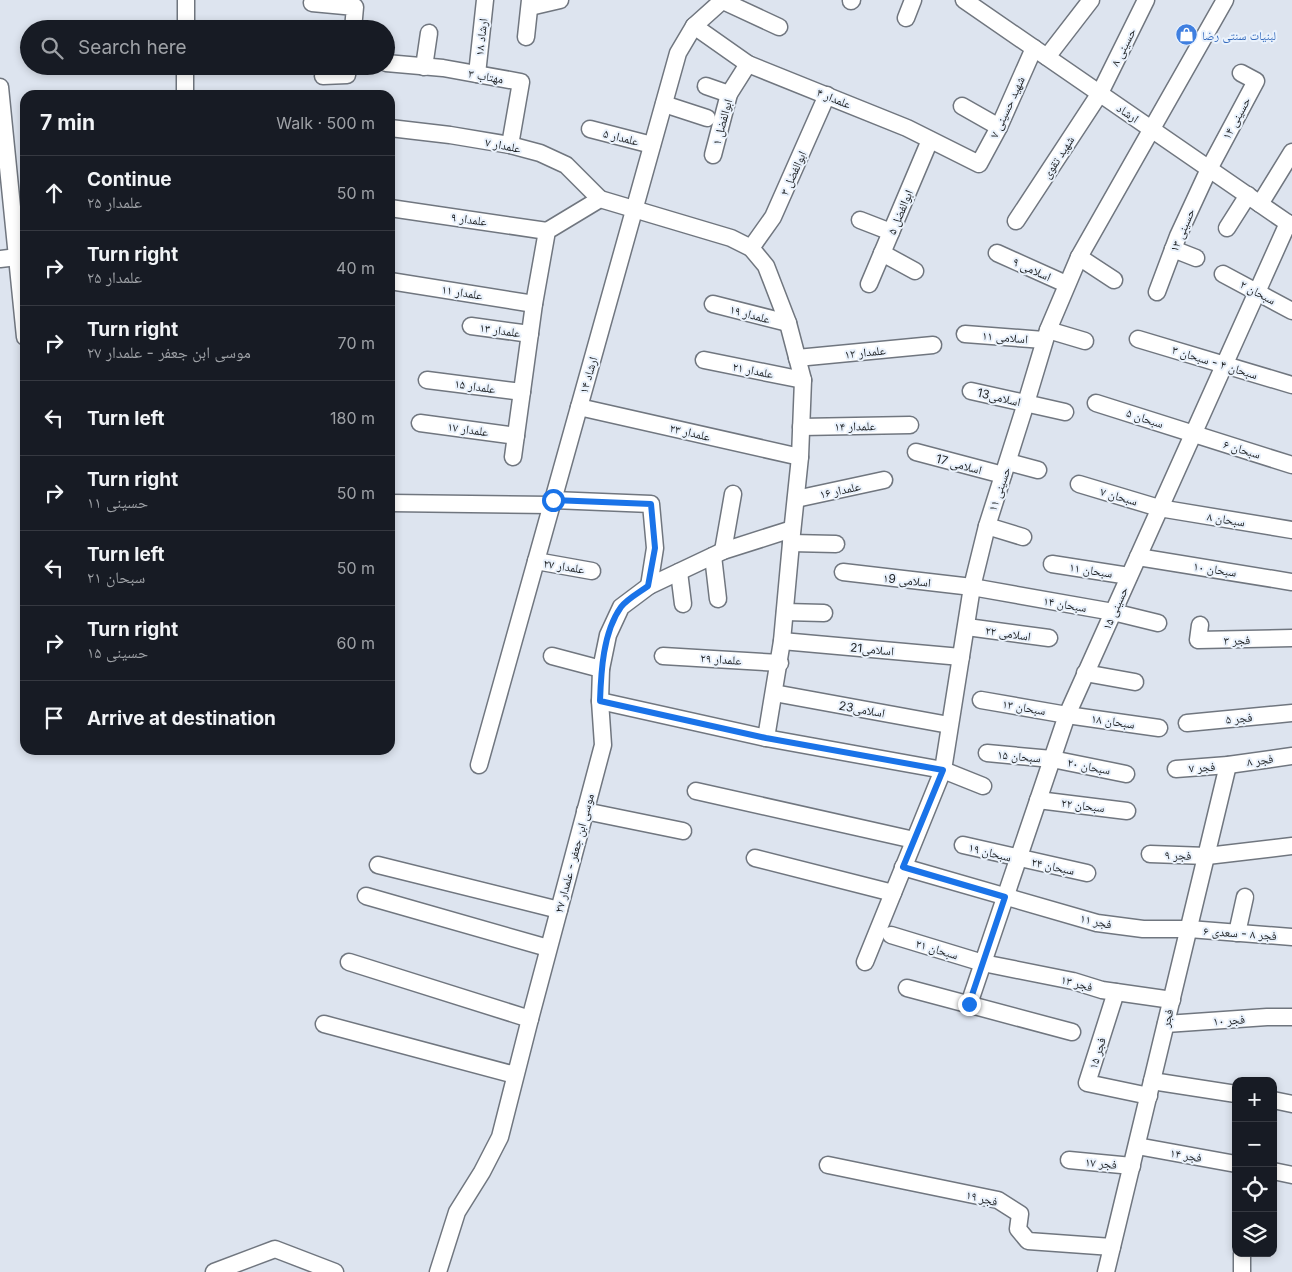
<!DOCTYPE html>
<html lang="en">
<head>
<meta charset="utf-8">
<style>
	:root { --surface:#171b24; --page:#20242c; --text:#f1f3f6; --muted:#9ea1a6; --line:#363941 }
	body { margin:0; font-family:Inter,"Noto Naskh Arabic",sans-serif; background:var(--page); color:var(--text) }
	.controls { position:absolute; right:15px; bottom:15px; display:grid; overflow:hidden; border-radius:10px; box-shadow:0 2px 8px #0003 }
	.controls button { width:45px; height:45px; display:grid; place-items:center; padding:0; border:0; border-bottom:1px solid var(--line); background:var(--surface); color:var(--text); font:25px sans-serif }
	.stop { position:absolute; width:15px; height:15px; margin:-11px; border:4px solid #1a73e8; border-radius:50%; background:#fff }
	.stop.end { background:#1a73e8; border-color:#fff; box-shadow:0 1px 5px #0008 }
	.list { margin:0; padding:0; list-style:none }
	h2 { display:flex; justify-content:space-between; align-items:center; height:65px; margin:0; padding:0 20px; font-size:21px }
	h2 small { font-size:16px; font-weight:400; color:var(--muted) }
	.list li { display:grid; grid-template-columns:32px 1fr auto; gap:15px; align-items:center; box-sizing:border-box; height:75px; padding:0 20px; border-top:1px solid var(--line) }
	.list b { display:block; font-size:19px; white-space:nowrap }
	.list p { margin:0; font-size:16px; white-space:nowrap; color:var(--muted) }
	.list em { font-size:16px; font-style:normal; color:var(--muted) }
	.icon { flex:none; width:28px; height:28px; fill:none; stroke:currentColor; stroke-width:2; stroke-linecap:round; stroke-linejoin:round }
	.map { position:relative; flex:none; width:1292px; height:1272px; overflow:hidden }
	.search { position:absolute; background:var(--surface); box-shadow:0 2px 8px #0003; left:20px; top:20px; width:375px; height:55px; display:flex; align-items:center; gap:12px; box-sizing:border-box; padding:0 18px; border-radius:28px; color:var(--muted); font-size:19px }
	.panel { position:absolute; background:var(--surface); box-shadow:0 2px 8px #0003; left:20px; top:90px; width:375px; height:665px; border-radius:15px }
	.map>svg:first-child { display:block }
</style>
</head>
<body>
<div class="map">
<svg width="1292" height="1272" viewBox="0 0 1292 1272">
	<rect width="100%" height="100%" fill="#dde4ef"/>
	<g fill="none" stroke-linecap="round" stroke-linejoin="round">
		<defs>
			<g id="minor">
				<polyline points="964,0 1292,226"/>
				<polyline points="723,1 779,27"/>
				<polyline points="851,1 852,0"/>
				<polyline points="312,3 355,7 353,29"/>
				<polyline points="530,7 560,0"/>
				<polyline points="906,18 913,0"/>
				<polyline points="694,26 748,64 907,128 979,164 999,127 1034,48"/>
				<polyline points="186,29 186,0"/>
				<polyline points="526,37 530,0"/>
				<polyline points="1047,57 1091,0"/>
				<polyline points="386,63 443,68 521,82 510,145"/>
				<polyline points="424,67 429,33"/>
				<polyline points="477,74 485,0"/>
				<polyline points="323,76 347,75 348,66"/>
				<polyline points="706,86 729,94"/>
				<polyline points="0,87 25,337"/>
				<polyline points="185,95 185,66"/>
				<polyline points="664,104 707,118"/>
				<polyline points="962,106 999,127"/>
				<polyline points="390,128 450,135 510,145 540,153 566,165 600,199"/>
				<polyline points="590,129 652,145"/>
				<polyline points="713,155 729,94 748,64"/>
				<polyline points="1260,204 1292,152"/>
				<polyline points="390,208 547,231"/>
				<polyline points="860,220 891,232"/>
				<polyline points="1016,221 1100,93 1146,0"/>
				<polyline points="1227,228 1248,195"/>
				<polyline points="751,248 773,217 827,95"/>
				<polyline points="1173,249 1196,258"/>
				<polyline points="882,253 915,271"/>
				<polyline points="997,253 1066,284"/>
				<polyline points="1079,257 1114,280"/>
				<polyline points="0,259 17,257"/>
				<polyline points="1223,274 1292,311"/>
				<polyline points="390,281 534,304"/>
				<polyline points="869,284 930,140"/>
				<polyline points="1157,292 1178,236 1209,169 1256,81 1241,73"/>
				<polyline points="713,304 788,323"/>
				<polyline points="471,326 530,334"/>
				<polyline points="1048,330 1085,341"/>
				<polyline points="965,334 1044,340"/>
				<polyline points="1138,339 1292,385"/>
				<polyline points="797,358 933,345"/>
				<polyline points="704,360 803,380"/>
				<polyline points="427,380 522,392"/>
				<polyline points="971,391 1065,412"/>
				<polyline points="1096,403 1292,465"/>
				<polyline points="579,407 800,457"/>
				<polyline points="420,423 516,436"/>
				<polyline points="801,427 910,425"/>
				<polyline points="916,452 1003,475"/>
				<polyline points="513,457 534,304 547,231 600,199 731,238 751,248 766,266 788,323 803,380 800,457 791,543 782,641 766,738"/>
				<polyline points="1008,462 1038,470"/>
				<polyline points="1079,484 1159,508 1292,530"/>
				<polyline points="796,499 884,480"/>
				<polyline points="553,500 651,504 655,548 649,586"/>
				<polyline points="390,503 551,505"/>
				<polyline points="987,526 1023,537"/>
				<polyline points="791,543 836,544"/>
				<polyline points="723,551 733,494"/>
				<polyline points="713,556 718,599"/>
				<polyline points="1138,557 1292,582"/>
				<polyline points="536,561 592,571"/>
				<polyline points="1052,564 1129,576"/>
				<polyline points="679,572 683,604"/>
				<polyline points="843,572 972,587 1113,612 1158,623"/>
				<polyline points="785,612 824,613"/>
				<polyline points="1200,625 1198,640 1292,638"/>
				<polyline points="967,627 1049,638"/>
				<polyline points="782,641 961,657"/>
				<polyline points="552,656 601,669"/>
				<polyline points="663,656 780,663"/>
				<polyline points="1085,673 1135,682"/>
				<polyline points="774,693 949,725"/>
				<polyline points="981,700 1067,715 1159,728"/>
				<polyline points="600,701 766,738 943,770 983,786"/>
				<polyline points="1187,723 1292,713"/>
				<polyline points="987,753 1052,759 1126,774"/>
				<polyline points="479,765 678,53 694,26 723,0"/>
				<polyline points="1176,769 1228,765 1292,756"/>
				<polyline points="696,791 914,840"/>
				<polyline points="1038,800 1127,811"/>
				<polyline points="585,811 683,831"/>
				<polyline points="963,845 1087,873"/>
				<polyline points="1150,854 1207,856 1292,846"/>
				<polyline points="755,858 893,893"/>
				<polyline points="378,865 559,910"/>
				<polyline points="903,867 1097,923 1143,929 1189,929 1292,937"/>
				<polyline points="366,896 548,948"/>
				<polyline points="1237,933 1245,897"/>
				<polyline points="891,935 983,963 1073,981 1102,990 1172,1000"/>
				<polyline points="349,962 530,1019"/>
				<polyline points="865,962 943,770 972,587 987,526 1026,403 1048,330 1079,257 1225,0"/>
				<polyline points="907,988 1072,1032"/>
				<polyline points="1116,992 1087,1083 1149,1096"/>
				<polyline points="969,1004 1067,715 1288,223"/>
				<polyline points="324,1024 515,1075"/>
				<polyline points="1166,1024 1267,1017 1292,1017"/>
				<polyline points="1152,1081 1236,1094"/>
				<polyline points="1273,1100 1292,1104"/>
				<polyline points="1137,1146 1236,1164"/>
				<polyline points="1069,1160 1132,1166"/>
				<polyline points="828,1165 998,1200 1020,1214 1018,1229 1028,1241 1112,1247"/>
				<polyline points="1273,1171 1292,1175"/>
				<polyline points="1242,1253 1242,1272"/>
				<polyline points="214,1272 275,1249 335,1272"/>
				<polyline points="438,1272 457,1212 482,1172 500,1137 530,1019 603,745 600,701 601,669 608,635 621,607 649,586 723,551 792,529"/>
				<polyline points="1106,1272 1228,765"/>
			</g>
		</defs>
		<use href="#minor" stroke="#70767f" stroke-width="19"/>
		<use href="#minor" stroke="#fff" stroke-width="16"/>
	</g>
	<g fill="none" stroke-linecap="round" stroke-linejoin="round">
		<path stroke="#1a73e8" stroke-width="6" d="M553 500 651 504 655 548 648 586C640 592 627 599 621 607 603 632 601 672 600 701L766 738 943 770 903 867 1005 897 969 1004"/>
	</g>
	<defs>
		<symbol id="shop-disc" viewBox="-11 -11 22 22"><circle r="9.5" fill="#3f7fe0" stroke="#eaf2fc"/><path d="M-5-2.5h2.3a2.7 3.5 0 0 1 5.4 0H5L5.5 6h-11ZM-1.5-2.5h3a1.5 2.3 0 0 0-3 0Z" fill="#fff"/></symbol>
	</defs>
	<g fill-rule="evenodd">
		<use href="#shop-disc" x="1174" y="22" width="25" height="25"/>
	</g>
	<g text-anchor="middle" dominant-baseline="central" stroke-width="4" stroke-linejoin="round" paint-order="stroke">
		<g font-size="12" fill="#366cbe" stroke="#eaf2fc" text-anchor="start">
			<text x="1202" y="35">لبنیات سنتی رضا</text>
		</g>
		<g font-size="12" fill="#212427" stroke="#eaf2fc">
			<text transform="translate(481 37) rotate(-84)">ارشاد ۱۸</text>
			<text transform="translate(1123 47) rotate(-63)">حسینی ۸</text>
			<text transform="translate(486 76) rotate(10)">مهتاب ۳</text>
			<text transform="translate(834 98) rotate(22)">علمدار ۴</text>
			<text transform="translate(1007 107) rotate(-65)">شهید حسینی ۷</text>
			<text transform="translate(1128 113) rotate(34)">ارشاد</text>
			<text transform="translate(1236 118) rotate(-62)">حسینی ۱۴</text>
			<text transform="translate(722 122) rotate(-75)">ابوالفضل ۱</text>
			<text transform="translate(621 137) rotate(14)">علمدار ۵</text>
			<text transform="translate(503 145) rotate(11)">علمدار ۷</text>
			<text transform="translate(1058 157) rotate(-57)">شهید تقوی</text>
			<text transform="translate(793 173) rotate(-66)">ابوالفضل ۳</text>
			<text transform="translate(900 212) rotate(-67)">ابوالفضل ۵</text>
			<text transform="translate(469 219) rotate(8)">علمدار ۹</text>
			<text transform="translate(1182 230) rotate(-67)">حسینی ۱۳</text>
			<text transform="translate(1032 269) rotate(24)">اسلامی ۹</text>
			<text transform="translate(462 292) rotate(9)">علمدار ۱۱</text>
			<text transform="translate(1258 292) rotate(28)">سبحان ۲</text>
			<text transform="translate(750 314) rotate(15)">علمدار ۱۹</text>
			<text transform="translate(500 330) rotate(8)">علمدار ۱۳</text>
			<text transform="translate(1005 337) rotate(5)">اسلامی ۱۱</text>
			<text transform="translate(865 352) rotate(-6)">علمدار ۱۲</text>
			<text transform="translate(1215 362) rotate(17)">سبحان ۴ - سبحان ۳</text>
			<text transform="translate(753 370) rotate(11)">علمدار ۲۱</text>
			<text transform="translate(588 375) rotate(-74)">ارشاد ۱۴</text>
			<text transform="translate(475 386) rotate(8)">علمدار ۱۵</text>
			<text transform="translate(999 397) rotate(13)">اسلامی13</text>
			<text transform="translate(1145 418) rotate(18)">سبحان ۵</text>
			<text transform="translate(855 426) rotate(-1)">علمدار ۱۴</text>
			<text transform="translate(468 429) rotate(8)">علمدار ۱۷</text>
			<text transform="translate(690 432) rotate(13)">علمدار ۲۳</text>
			<text transform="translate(1242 449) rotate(17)">سبحان ۶</text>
			<text transform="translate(959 464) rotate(15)">اسلامی 17</text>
			<text transform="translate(999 489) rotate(-71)">حسینی ۱۱</text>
			<text transform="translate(840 490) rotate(-12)">علمدار ۱۶</text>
			<text transform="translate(1119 496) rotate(16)">سبحان ۷</text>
			<text transform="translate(1226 519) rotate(9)">سبحان ۸</text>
			<text transform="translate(564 566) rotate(9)">علمدار ۲۷</text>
			<text transform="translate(1215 569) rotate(9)">سبحان ۱۰</text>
			<text transform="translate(1091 570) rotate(9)">سبحان ۱۱</text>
			<text transform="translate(907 580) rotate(6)">اسلامی ۱9</text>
			<text transform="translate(1065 604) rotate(10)">سبحان ۱۴</text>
			<text transform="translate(1115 608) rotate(-66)">حسینی ۱۵</text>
			<text transform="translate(1008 633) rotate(8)">اسلامی ۲۲</text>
			<text transform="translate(1237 640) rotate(-1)">فجر ۳</text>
			<text transform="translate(872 649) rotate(5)">اسلامی21</text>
			<text transform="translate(721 659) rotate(4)">علمدار ۲۹</text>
			<text transform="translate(1024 707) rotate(10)">سبحان ۱۳</text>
			<text transform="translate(862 709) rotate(10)">اسلامی23</text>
			<text transform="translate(1239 718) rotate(-5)">فجر ۵</text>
			<text transform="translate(1113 721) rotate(8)">سبحان ۱۸</text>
			<text transform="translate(1019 756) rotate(5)">سبحان ۱۵</text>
			<text transform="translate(1260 760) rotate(-8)">فجر ۸</text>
			<text transform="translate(1089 766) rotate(11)">سبحان ۲۰</text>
			<text transform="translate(1202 767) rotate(-4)">فجر ۷</text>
			<text transform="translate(1083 805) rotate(7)">سبحان ۲۲</text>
			<text transform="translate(990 852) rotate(14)">سبحان ۱۹</text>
			<text transform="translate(574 853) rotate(-75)">موسی ابن جعفر - علمدار ۲۷</text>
			<text transform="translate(1178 855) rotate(1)">فجر ۹</text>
			<text transform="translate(1053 866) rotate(12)">سبحان ۲۴</text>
			<text transform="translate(1096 921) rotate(12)">فجر ۱۱</text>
			<text transform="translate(1240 933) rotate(4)">فجر ۸ - سعدی ۶</text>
			<text transform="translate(937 949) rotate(17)">سبحان ۲۱</text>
			<text transform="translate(1077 983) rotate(15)">فجر ۱۳</text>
			<text transform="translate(1167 1018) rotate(-76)">فجر</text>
			<text transform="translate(1229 1020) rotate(-4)">فجر ۱۰</text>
			<text transform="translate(1097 1053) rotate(-73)">فجر ۱۵</text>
			<text transform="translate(1186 1155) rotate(10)">فجر ۱۴</text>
			<text transform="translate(1101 1163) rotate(5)">فجر ۱۷</text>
			<text transform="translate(982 1198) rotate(14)">فجر ۱۹</text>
		</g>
	</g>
</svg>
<div class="controls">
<button>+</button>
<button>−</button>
<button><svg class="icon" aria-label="locate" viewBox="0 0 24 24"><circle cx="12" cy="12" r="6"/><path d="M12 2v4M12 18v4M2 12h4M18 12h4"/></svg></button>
<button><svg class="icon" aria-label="layers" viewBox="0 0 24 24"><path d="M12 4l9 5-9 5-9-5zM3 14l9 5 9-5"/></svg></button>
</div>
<div class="stop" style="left:553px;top:500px"></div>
<div class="stop end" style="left:969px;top:1004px"></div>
<div class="search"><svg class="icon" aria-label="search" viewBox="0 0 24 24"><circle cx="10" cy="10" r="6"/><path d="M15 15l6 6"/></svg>Search here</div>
<section class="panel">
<h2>7 min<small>Walk · 500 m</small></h2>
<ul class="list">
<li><svg class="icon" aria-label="ahead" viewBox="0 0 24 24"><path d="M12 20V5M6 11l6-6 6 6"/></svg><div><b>Continue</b><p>علمدار ۲۵</p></div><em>50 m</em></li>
<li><svg class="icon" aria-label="right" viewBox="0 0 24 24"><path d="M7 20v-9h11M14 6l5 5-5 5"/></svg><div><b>Turn right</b><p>علمدار ۲۵</p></div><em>40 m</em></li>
<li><svg class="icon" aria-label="right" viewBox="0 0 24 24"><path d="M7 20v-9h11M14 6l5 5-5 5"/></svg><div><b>Turn right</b><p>موسی ابن جعفر - علمدار ۲۷</p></div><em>70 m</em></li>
<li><svg class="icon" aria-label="left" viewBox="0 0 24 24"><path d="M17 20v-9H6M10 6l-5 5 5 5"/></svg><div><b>Turn left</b></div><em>180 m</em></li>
<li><svg class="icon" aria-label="right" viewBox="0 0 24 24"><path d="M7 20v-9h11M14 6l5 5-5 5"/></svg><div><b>Turn right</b><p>حسینی ۱۱</p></div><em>50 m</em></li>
<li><svg class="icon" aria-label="left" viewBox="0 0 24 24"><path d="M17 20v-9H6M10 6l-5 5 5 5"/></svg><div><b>Turn left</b><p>سبحان ۲۱</p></div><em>50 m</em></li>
<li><svg class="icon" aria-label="right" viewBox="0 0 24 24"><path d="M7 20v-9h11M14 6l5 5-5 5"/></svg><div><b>Turn right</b><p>حسینی ۱۵</p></div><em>60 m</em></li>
<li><svg class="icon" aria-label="arrive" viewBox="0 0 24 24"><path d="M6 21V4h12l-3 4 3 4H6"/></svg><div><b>Arrive at destination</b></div></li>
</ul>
</section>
</div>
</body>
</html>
